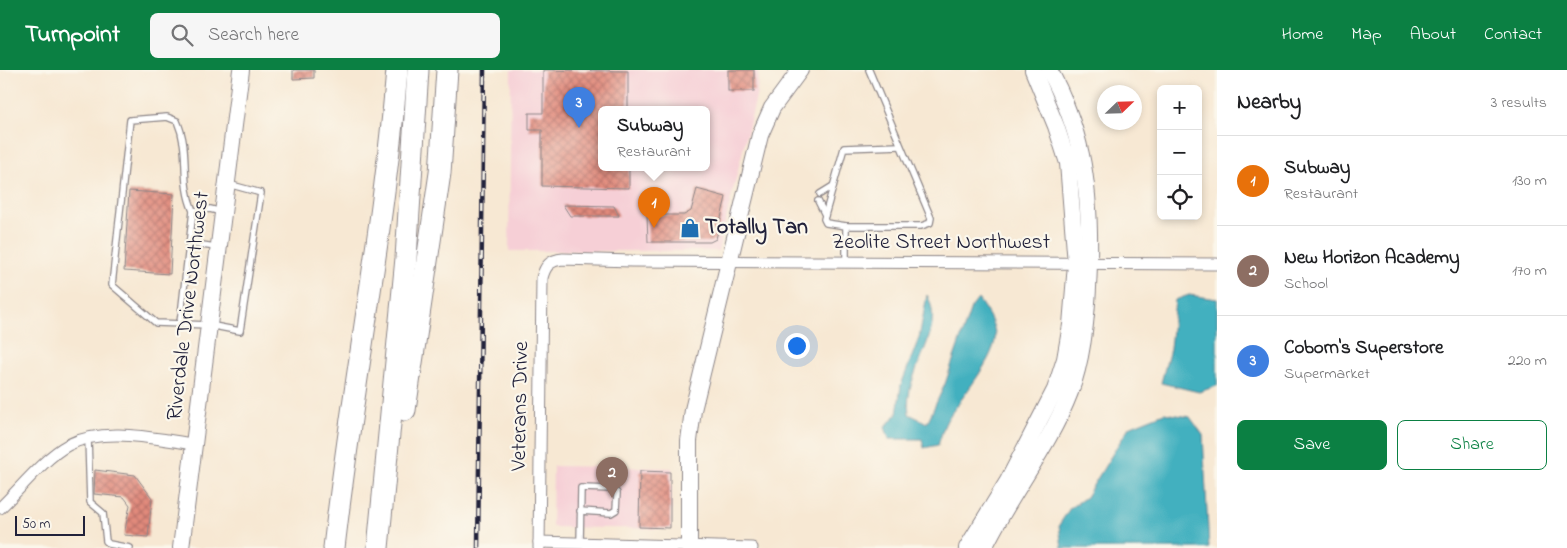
<!DOCTYPE html>
<html lang="en">
<head>
<meta charset="utf-8">
<style>
	:root { --surface:#fff; --page:#f6f6f6; --text:#202124; --muted:#757577; --line:#e0e0e0; --accent:#0b8043 }
	body { margin:0; font-family:"Indie Flower",sans-serif; background:var(--page); color:var(--text) }
	.controls { position:absolute; right:15px; top:15px; display:grid; overflow:hidden; border-radius:8px; box-shadow:0 2px 8px #0003 }
	.controls button { width:45px; height:45px; display:grid; place-items:center; padding:0; border:0; border-bottom:1px solid var(--line); background:var(--surface); color:var(--text); font:25px sans-serif }
	.compass { position:absolute; left:1097px; top:15px; width:45px; height:45px; border-radius:50%; background:var(--surface); box-shadow:0 2px 8px #0003; rotate:67deg }
	.scale { position:absolute; left:15px; bottom:12px; width:70px; box-sizing:border-box; padding-left:5px; border:2px solid #22223b; border-top:0; font-size:14px; line-height:18px; white-space:nowrap; color:#22223b; -webkit-text-stroke:4px #fbf7ec; paint-order:stroke }
	.you { position:absolute; left:796px; top:275px; width:18px; height:18px; margin:-12px; border:4px solid #fff; border-radius:50%; background:#1a73e8; box-shadow:0 0 0 8px #1a73e833 }
	.badge { display:grid; place-items:center; width:32px; height:32px; border-radius:50%; background:var(--accent); color:#fff; font-size:16px; font-weight:700 }
	.pin { position:absolute; translate:-50% -41px; filter:drop-shadow(0 1px 2px #0008) }
	.pin::after { content:''; position:absolute; top:26px; width:18px; height:15px; background:inherit; clip-path:polygon(0 0,100% 0,50% 100%) }
	.popup { position:absolute; left:598px; top:36px; width:112px; height:65px; box-sizing:border-box; display:grid; place-content:center; border-radius:8px; background:var(--surface); filter:drop-shadow(0 1px 4px #0005); font-size:16px; white-space:nowrap; color:var(--muted) }
	.popup b { font-size:19px; color:var(--text) }
	.popup::after { content:''; position:absolute; left:50%; top:100%; margin-left:-10px; border:10px solid transparent; border-top-color:var(--surface) }
	.list { margin:0; padding:0; list-style:none }
	h2 { display:flex; justify-content:space-between; align-items:center; height:65px; margin:0; padding:0 20px; font-size:21px }
	h2 small { font-size:16px; font-weight:400; color:var(--muted) }
	.list li { display:grid; grid-template-columns:32px 1fr auto; gap:15px; align-items:center; box-sizing:border-box; height:90px; padding:0 20px; border-top:1px solid var(--line) }
	.list b { display:block; font-size:19px; white-space:nowrap }
	.list p { margin:0; font-size:16px; white-space:nowrap; color:var(--muted) }
	.list em { font-size:16px; font-style:normal; color:var(--muted) }
	.actions { display:flex; gap:10px; padding:15px 20px }
	.actions a { flex:1; padding:11px 0; border:1px solid var(--accent); border-radius:8px; text-align:center; font-size:18px; color:var(--accent) }
	.actions .main { background:var(--accent); color:#fff }
	.icon { flex:none; width:28px; height:28px; fill:none; stroke:currentColor; stroke-width:2; stroke-linecap:round; stroke-linejoin:round }
	.map { position:relative; flex:none; width:1217px; height:478px; overflow:hidden }
	header { display:flex; align-items:center; gap:30px; box-sizing:border-box; height:70px; padding:0 25px; background:var(--accent); color:#fff }
	header strong { font-size:24px }
	nav { display:flex; gap:28px; margin-inline-start:auto; font-size:18px }
	.search { width:350px; height:45px; background:var(--page); display:flex; align-items:center; gap:12px; box-sizing:border-box; padding:0 18px; border-radius:8px; color:var(--muted); font-size:19px }
	main { display:flex }
	aside { flex:1; background:var(--surface) }
	.map>svg:first-child { display:block }
</style>
</head>
<body>
<header>
<strong>Turnpoint</strong>
<div class="search"><svg class="icon" aria-label="search" viewBox="0 0 24 24"><circle cx="10" cy="10" r="6"/><path d="M15 15l6 6"/></svg>Search here</div>
<nav><a>Home</a><a>Map</a><a>About</a><a>Contact</a></nav>
</header>
<main>
<div class="map">
<svg width="1217" height="478" viewBox="0 0 1217 478">
	<defs>
		<pattern id="building-cross-hatch" width="8" height="8" patternUnits="userSpaceOnUse" patternTransform="scale(1.25)"><rect width="8" height="8" fill="#e18a7c"/><path d="M0 0l8 8M0 8l8-8" fill="none" stroke="#b67067"/></pattern>
	</defs>
	<rect width="100%" height="100%" fill="#fbf7ec"/>
	<filter id="ink" filterUnits="userSpaceOnUse"><feTurbulence type="fractalNoise" baseFrequency=".02" numOctaves="2"/><feDisplacementMap in="SourceGraphic" scale="10" xChannelSelector="R" yChannelSelector="G"/><feConvolveMatrix kernelMatrix="1 2 1 2 8 2 1 2 1" color-interpolation-filters="sRGB"/></filter>
	<filter id="wash" filterUnits="userSpaceOnUse"><feTurbulence type="fractalNoise" baseFrequency=".0096" numOctaves="4" result="noise"/><feDisplacementMap in="SourceGraphic" scale="20" xChannelSelector="R" yChannelSelector="G"/><feGaussianBlur stdDeviation="1.12" result="paint"/><feColorMatrix in="noise" values="0 0 0 0 0 0 0 0 0 0 0 0 0 0 0 0 0 1.4 0 .05"/><feComposite in="paint" operator="in"/></filter>
	<g filter="url(#wash)">
		<rect width="100%" height="100%" fill="#f7e8d3"/>
		<g fill="#f6cfd6" fill-rule="evenodd">
			<path d="M511 0H758L757 23 718 181H509ZM602 39H706V97H602Z"/>
			<polygon points="553,396 672,398 671,459 552,457"/>
		</g>
		<g fill="#43b0bf" stroke="#32697d">
			<path d="M927 225C948 263 902 301 909 344L927 353 945 314 971 238 978 229C985 239 993 250 995 263 999 285 959 330 947 350 943 357 941 367 938 375L924 378 922 369H889L885 357 897 344 901 315 919 268Z"/>
			<polygon points="1189,225 1217,229 1217,316 1199,322 1161,313 1170,279 1175,230"/>
			<polygon points="1164,343 1190,347 1203,365 1209,478 1062,478 1059,455 1070,438 1086,427 1129,357"/>
		</g>
		<g id="blocks">
			<g fill="url(#building-cross-hatch)">
				<polygon points="293,0 314,0 314,8 293,9"/>
				<polygon points="543,0 628,1 628,39 602,39 602,97 629,97 629,118 542,116 542,60 529,60 529,43 543,43"/>
				<rect x="728" y="0" width="26" height="21"/>
				<polygon points="697,119 726,127 716,169 710,172 648,172 647,145 684,145 691,141"/>
				<polygon points="129,121 174,124 170,204 124,201"/>
				<polygon points="563,135 614,136 619,146 570,146"/>
				<polygon points="95,400 135,405 152,428 148,467 124,465 130,435 124,427 94,424"/>
				<polygon points="640,401 670,402 670,458 639,457"/>
			</g>
		</g>
	</g>
	<g filter="url(#ink)">
		<use href="#blocks" fill-opacity="0" stroke="#8c8587" stroke-width="1"/>
		<g fill="none" stroke-linecap="round" stroke-linejoin="round">
			<defs>
				<g id="lane">
					<polyline points="820,124 833,116"/>
					<polyline points="818,131 825,145"/>
					<polyline points="193,141 210,139 222,142"/>
					<polyline points="846,156 826,153 824,149 844,78 900,76"/>
					<polyline points="188,173 216,177"/>
					<polyline points="846,193 846,156 921,156 930,153 931,148 869,0"/>
					<path d="M180 253 193 141C179 109 191 83 177 51L167 47 130 50 112 215 156 253 209 255 240 261 261 123 228 114"/>
					<polyline points="88,368 90,432 103,443 106,471 109,474 130,478"/>
					<polyline points="580,473 581,418 613,419 617,423 616,440 611,443 580,441"/>
				</g>
				<g id="street">
					<path d="M0 438C20 419 44 388 68 375 105 356 155 369 194 374"/>
					<polyline points="539,472 752,478"/>
					<path d="M539 478 542 208C545 196 550 190 563 189L632 191 1217 194"/>
				</g>
				<g id="secondary">
					<polyline points="181,478 241,0"/>
					<polyline points="689,478 689,371 693,340 760,65 772,38 800,0"/>
					<polyline points="967,478 1008,411 1055,320 1065,289 1071,255 1076,194 1068,93 1056,56 1033,0"/>
					<path d="M984 478C1009 425 1049 377 1070 322 1092 264 1094 146 1081 85 1075 57 1063 24 1049 0"/>
				</g>
				<g id="highway">
					<polyline points="405,340 440,103 447,0"/>
					<path d="M334 478C352 318 384 160 397 0"/>
					<polyline points="378,478 406,188 418,0"/>
				</g>
			</defs>
			<use href="#lane" stroke="#8c8587" stroke-width="8"/>
			<use href="#street" stroke="#8c8587" stroke-width="13"/>
			<use href="#secondary" stroke="#8c8587" stroke-width="18"/>
			<use href="#highway" stroke="#8c8587" stroke-width="23"/>
			<use href="#lane" stroke="#fff" stroke-width="5.5"/>
			<use href="#street" stroke="#fff" stroke-width="11"/>
			<use href="#secondary" stroke="#fff" stroke-width="16"/>
			<use href="#highway" stroke="#fff" stroke-width="21"/>
			<defs>
				<polyline id="rail" points="478,478 484,0"/>
			</defs>
			<use href="#rail" stroke="#22223b" stroke-width="4.5"/>
			<use href="#rail" stroke="#fbf7ec" stroke-width="2.5" stroke-dasharray="8" stroke-linecap="butt"/>
		</g>
	</g>
	<defs>
		<symbol id="shop-bare" viewBox="-9 -9 18 18"><path d="M-5-2.5h2.3a2.7 3.5 0 0 1 5.4 0H5L5.5 6h-11ZM-1.5-2.5h3a1.5 2.3 0 0 0-3 0Z" fill="#1f6fb2" stroke="#fbf7ec" stroke-width="2.5" paint-order="stroke"/></symbol>
	</defs>
	<g fill-rule="evenodd">
		<use href="#shop-bare" x="676" y="144" width="28" height="28"/>
	</g>
	<g text-anchor="middle" dominant-baseline="central" stroke-width="4.5" stroke-linejoin="round" paint-order="stroke">
		<g font-size="22" font-weight="bold" fill="#22223b" stroke="#fbf7ec" text-anchor="start">
			<text x="705" y="158">Totally Tan</text>
		</g>
		<g font-size="22" fill="#22223b" stroke="#fbf7ec">
			<text x="941" y="173">Zeolite Street Northwest</text>
			<text transform="translate(189 236) rotate(-83)">Riverdale Drive Northwest</text>
			<text transform="translate(521 336) rotate(-89)">Veterans Drive</text>
		</g>
	</g>
</svg>
<div class="controls">
<button>+</button>
<button>−</button>
<button><svg class="icon" aria-label="locate" viewBox="0 0 24 24"><circle cx="12" cy="12" r="6"/><path d="M12 2v4M12 18v4M2 12h4M18 12h4"/></svg></button>
</div>
<svg class="compass" viewBox="-18 -18 36 36"><path d="M0-13l5 13h-10z" fill="#e53935"/><path d="M0 13l5-13h-10z" fill="#757577"/></svg>
<div class="scale">50 m</div>
<div class="you"></div>
<div class="pin badge" style="left:654px;top:158px;background:#e8710a">1</div>
<div class="popup"><b>Subway</b>Restaurant</div>
<div class="pin badge" style="left:612px;top:428px;background:#8d6e63">2</div>
<div class="pin badge" style="left:579px;top:58px;background:#3f7fe0">3</div>
</div>
<aside>
<h2>Nearby<small>3 results</small></h2>
<ul class="list">
<li><span class="badge" style="background:#e8710a">1</span><div><b>Subway</b><p>Restaurant</p></div><em>130 m</em></li>
<li><span class="badge" style="background:#8d6e63">2</span><div><b>New Horizon Academy</b><p>School</p></div><em>170 m</em></li>
<li><span class="badge" style="background:#3f7fe0">3</span><div><b>Coborn's Superstore</b><p>Supermarket</p></div><em>220 m</em></li>
</ul>
<div class="actions"><a class="main">Save</a><a>Share</a></div>
</aside>
</main>
</body>
</html>
